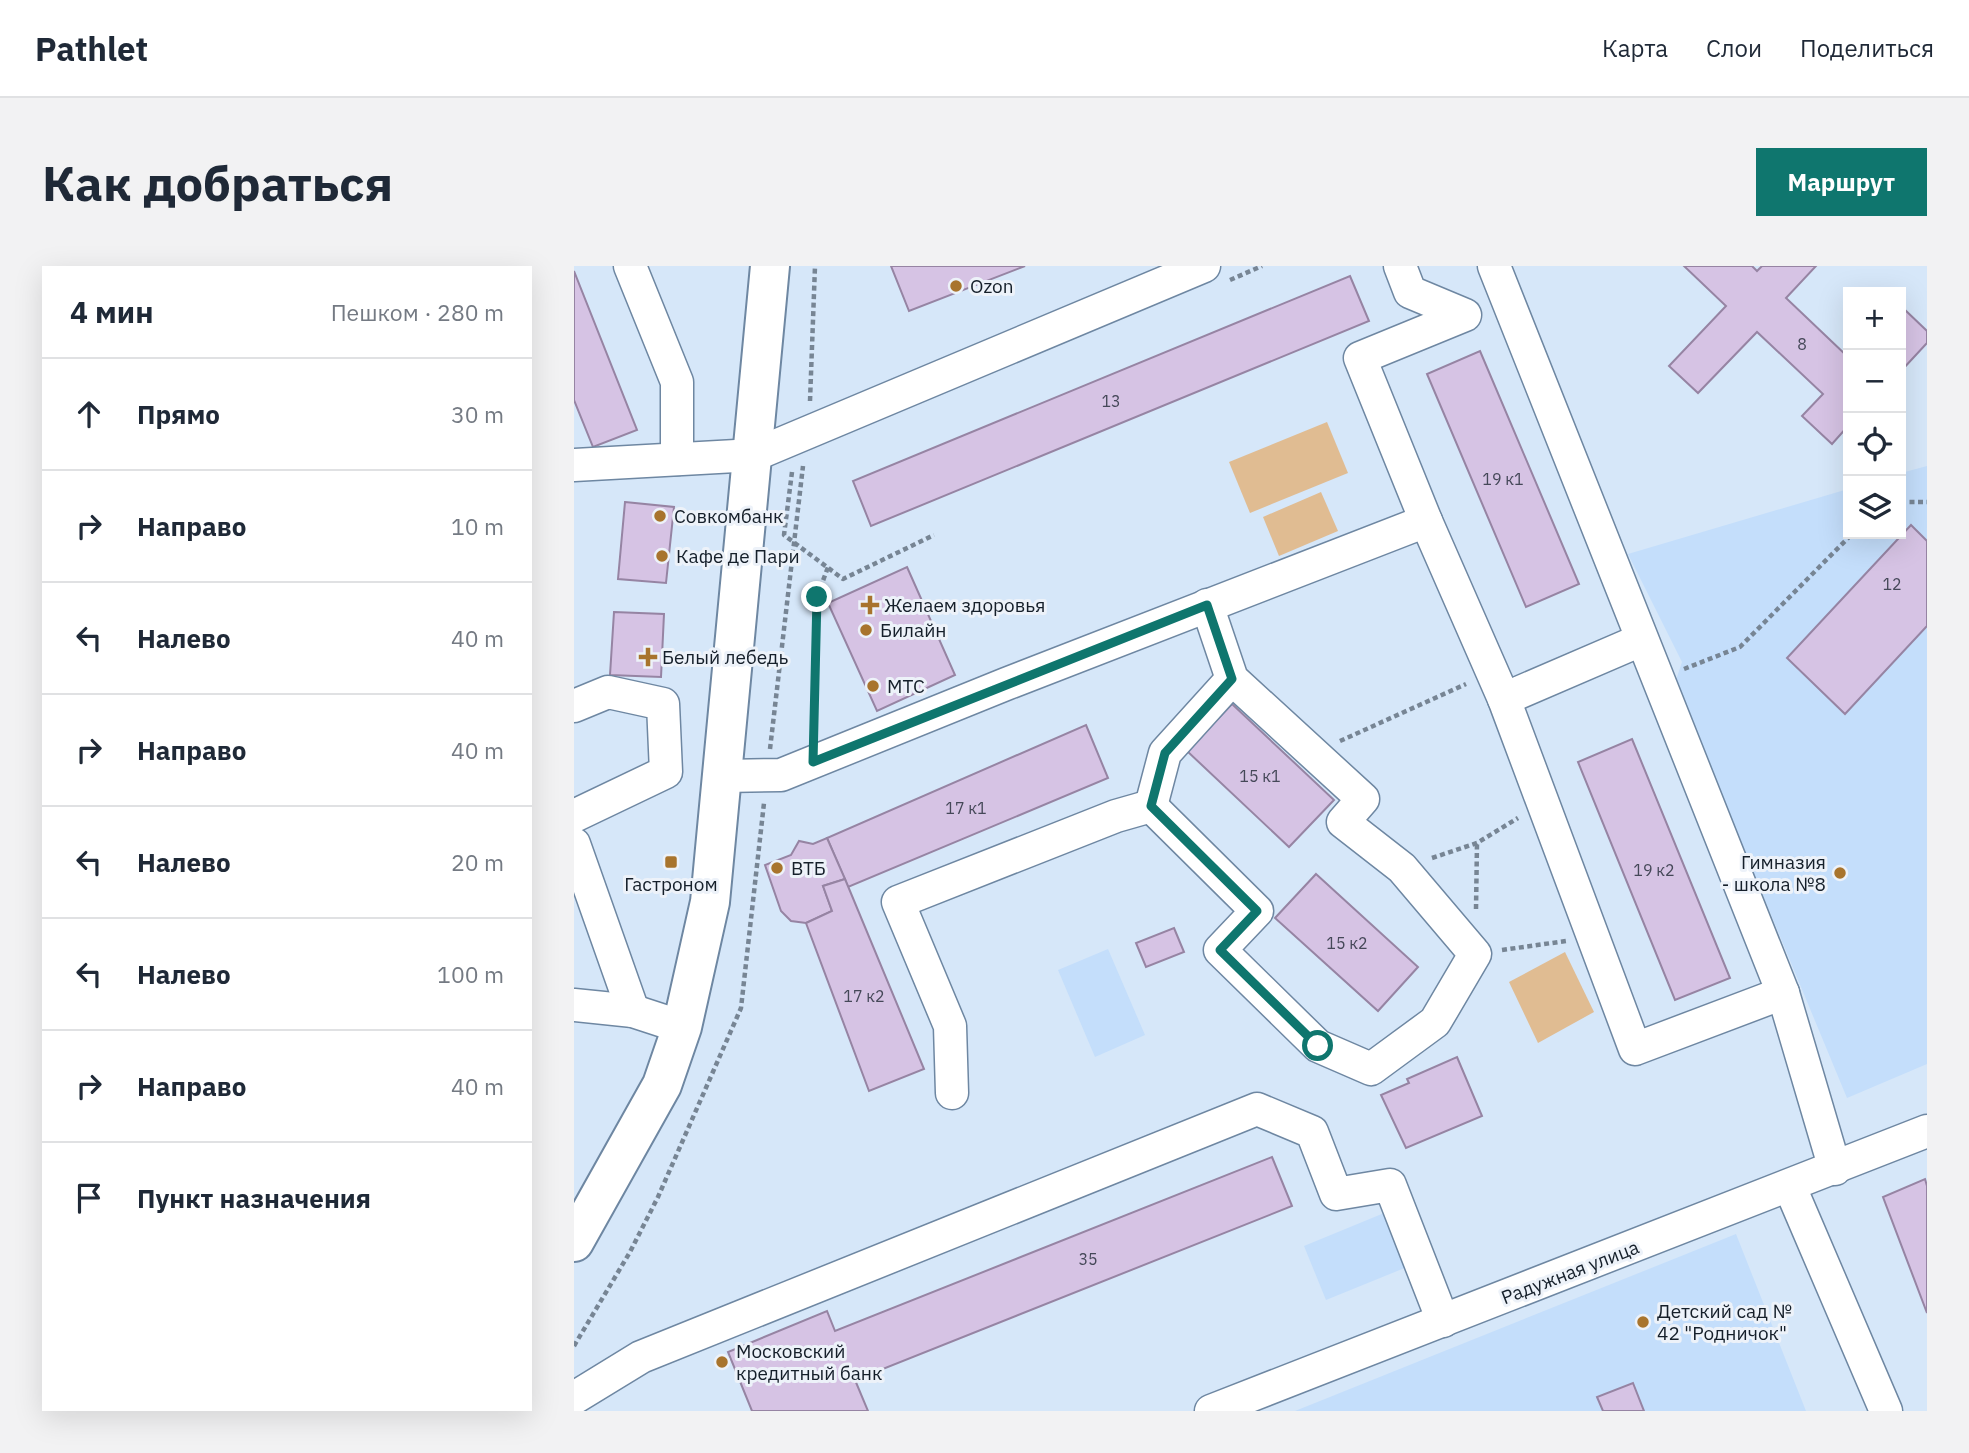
<!DOCTYPE html>
<html lang="ru">
<head>
<meta charset="utf-8">
<style>
	:root { --surface:#fff; --page:#f2f2f3; --text:#1f2937; --muted:#747a83; --line:#e0e1e3; --accent:#0f766e }
	body { margin:0; font-family:"IBM Plex Sans",sans-serif; background:var(--page); color:var(--text) }
	.controls { position:absolute; right:21px; top:21px; display:grid; overflow:hidden; border-radius:0px; box-shadow:0 7px 28px #0002 }
	.controls button { width:63px; height:63px; display:grid; place-items:center; padding:0; border:0; border-bottom:2px solid var(--line); background:var(--surface); color:var(--text); font:35px sans-serif }
	.stop { position:absolute; width:21px; height:21px; margin:-16px; border:5px solid #0f766e; border-radius:50%; background:#fff }
	.stop.end { background:#0f766e; border-color:#fff; box-shadow:0 2px 7px #0008 }
	.list { margin:0; padding:0; list-style:none }
	h2 { display:flex; justify-content:space-between; align-items:center; height:91px; margin:0; padding:0 28px; font-size:30px }
	h2 small { font-size:23px; font-weight:400; color:var(--muted) }
	.list li { display:grid; grid-template-columns:46px 1fr auto; gap:21px; align-items:center; box-sizing:border-box; height:112px; padding:0 28px; border-top:2px solid var(--line) }
	.list b { display:block; font-size:26px; white-space:nowrap }
	.list em { font-size:23px; font-style:normal; color:var(--muted) }
	.icon { flex:none; width:38px; height:38px; fill:none; stroke:currentColor; stroke-width:2; stroke-linecap:round; stroke-linejoin:round }
	.map { position:relative; flex:none; width:1353px; height:1145px; overflow:hidden; border-radius:0px }
	header { display:flex; align-items:center; gap:42px; box-sizing:border-box; height:98px; padding:0 35px; background:var(--surface); border-bottom:2px solid var(--line) }
	header strong { font-size:33px }
	nav { display:flex; gap:38px; margin-inline-start:auto; font-size:24px }
	.intro { display:flex; align-items:center; justify-content:space-between; box-sizing:border-box; height:168px; padding:0 42px }
	h1 { margin:0; font-size:49px }
	.button { padding:18px 32px; border-radius:0px; background:var(--accent); color:#fff; font-size:24px; font-weight:700 }
	main { display:flex; gap:42px; padding:0 42px }
	aside { flex:1; background:var(--surface); border-radius:0px; box-shadow:0 7px 28px #0002 }
	.map>svg:first-child { display:block }
</style>
</head>
<body>
<header>
<strong>Pathlet</strong>
<nav><a>Карта</a><a>Слои</a><a>Поделиться</a></nav>
</header>
<div class="intro"><h1>Как добраться</h1><a class="button">Маршрут</a></div>
<main>
<aside>
<h2>4 мин<small>Пешком · 280 m</small></h2>
<ul class="list">
<li><svg class="icon" aria-label="ahead" viewBox="0 0 24 24"><path d="M12 20V5M6 11l6-6 6 6"/></svg><div><b>Прямо</b></div><em>30 m</em></li>
<li><svg class="icon" aria-label="right" viewBox="0 0 24 24"><path d="M7 20v-9h11M14 6l5 5-5 5"/></svg><div><b>Направо</b></div><em>10 m</em></li>
<li><svg class="icon" aria-label="left" viewBox="0 0 24 24"><path d="M17 20v-9H6M10 6l-5 5 5 5"/></svg><div><b>Налево</b></div><em>40 m</em></li>
<li><svg class="icon" aria-label="right" viewBox="0 0 24 24"><path d="M7 20v-9h11M14 6l5 5-5 5"/></svg><div><b>Направо</b></div><em>40 m</em></li>
<li><svg class="icon" aria-label="left" viewBox="0 0 24 24"><path d="M17 20v-9H6M10 6l-5 5 5 5"/></svg><div><b>Налево</b></div><em>20 m</em></li>
<li><svg class="icon" aria-label="left" viewBox="0 0 24 24"><path d="M17 20v-9H6M10 6l-5 5 5 5"/></svg><div><b>Налево</b></div><em>100 m</em></li>
<li><svg class="icon" aria-label="right" viewBox="0 0 24 24"><path d="M7 20v-9h11M14 6l5 5-5 5"/></svg><div><b>Направо</b></div><em>40 m</em></li>
<li><svg class="icon" aria-label="arrive" viewBox="0 0 24 24"><path d="M6 21V4h12l-3 4 3 4H6"/></svg><div><b>Пункт назначения</b></div></li>
</ul>
</aside>
<div class="map">
<svg width="1353" height="1145" viewBox="0 0 1353 1145">
	<rect width="100%" height="100%" fill="#d6e7f9"/>
	<g fill="#c4defb">
		<polygon points="1353,200 1353,798 1273,832 1101,417 1108,396 1054,288 1274,223 1274,268 1327,268 1327,207"/>
		<polygon points="534,683 571,769 521,791 484,704"/>
		<polygon points="815,945 838,999 752,1034 730,980"/>
		<polygon points="1162,968 1232,1145 721,1145"/>
	</g>
	<g fill="#e0bc92">
		<polygon points="753,156 774,207 676,247 655,196"/>
		<polygon points="747,226 764,265 705,290 689,251"/>
		<polygon points="991,686 1020,746 964,777 935,716"/>
	</g>
	<g fill="#d6c3e4" stroke="#9684a3" stroke-width="2">
		<polygon points="317,0 451,0 335,45"/>
		<polygon points="1110,0 1178,0 1183,5 1188,0 1242,0 1212,32 1274,91 1274,160 1258,178 1228,150 1249,128 1183,66 1124,127 1095,100 1152,40"/>
		<polygon points="0,5 63,164 19,181 0,134"/>
		<polygon points="776,10 795,55 297,260 279,215"/>
		<polygon points="1329,42 1353,65 1353,77 1327,105"/>
		<polygon points="906,85 1005,318 952,341 853,108"/>
		<polygon points="51,236 100,241 92,317 44,313"/>
		<polygon points="1337,259 1353,275 1353,360 1271,448 1213,392"/>
		<polygon points="333,301 381,409 303,445 254,337"/>
		<polygon points="40,346 90,348 87,411 36,409"/>
		<polygon points="658,438 760,534 715,581 613,485"/>
		<polygon points="512,459 534,512 274,621 253,572"/>
		<polygon points="1058,473 1156,712 1101,734 1004,496"/>
		<polygon points="253,572 271,613 249,620 258,645 232,657 217,655 207,645 191,599 217,589 225,575 239,578"/>
		<polygon points="742,608 844,701 804,745 701,652"/>
		<polygon points="271,613 350,803 295,825 232,657 258,645 249,620"/>
		<polygon points="600,662 610,686 572,701 562,677"/>
		<polygon points="883,791 908,850 832,882 807,829 835,817 833,813"/>
		<polygon points="698,891 718,940 281,1114 294,1145 178,1145 154,1086 253,1045 261,1065"/>
		<polygon points="1351,913 1353,920 1353,1047 1309,931"/>
		<polygon points="1059,1117 1070,1145 1029,1145 1023,1131"/>
	</g>
	<g fill="none" stroke-linecap="round" stroke-linejoin="round">
		<defs>
			<g id="minor">
				<polyline points="56,0 103,116 103,193"/>
				<polyline points="920,0 1209,727 1261,903"/>
				<polyline points="0,199 180,189 630,0"/>
				<polyline points="852,255 930,433 1067,374"/>
				<polyline points="930,433 1061,783 1209,727"/>
				<polyline points="0,440 34,426 89,438 92,506 0,550"/>
				<polyline points="150,510 207,509 432,418 852,255 786,92 891,49 836,26 826,0"/>
				<polyline points="577,540 683,645 646,684 744,780 797,803 861,756 901,688 828,602 769,556 789,533 658,413 633,339"/>
				<polyline points="577,540 591,487 658,413"/>
				<polyline points="0,578 59,745"/>
				<polyline points="0,739 59,745 108,761"/>
				<polyline points="378,827 376,760 324,636 542,550 577,540"/>
				<polyline points="1216,921 1312,1145"/>
				<polyline points="0,1132 67,1091 683,843 738,866 762,928 816,919 869,1055"/>
				<polyline points="637,1145 1353,865"/>
			</g>
			<polyline id="major" points="0,976 88,819 108,761 136,636 196,0"/>
		</defs>
		<use href="#minor" stroke="#6e87a2" stroke-width="35"/>
		<use href="#major" stroke="#6e87a2" stroke-width="42"/>
		<g stroke="#778594" stroke-width="4.5" stroke-dasharray="5 3.5" stroke-linecap="butt">
			<polyline points="656,14 688,0"/>
			<polyline points="236,135 241,0"/>
			<polyline points="218,206 210,269 269,313 360,269"/>
			<polyline points="1327,236 1353,236"/>
			<polyline points="1110,403 1166,381 1278,268"/>
			<polyline points="240,466 243,331 254,301"/>
			<polyline points="766,475 892,418"/>
			<polyline points="196,483 229,200"/>
			<polyline points="858,592 903,577 944,552"/>
			<polyline points="902,643 903,577"/>
			<polyline points="928,684 992,675"/>
			<polyline points="0,1080 56,986 84,931 167,742 190,537"/>
		</g>
		<use href="#minor" stroke="#fff" stroke-width="32"/>
		<use href="#major" stroke="#fff" stroke-width="38"/>
	</g>
	<g fill="none" stroke-linecap="round" stroke-linejoin="round">
		<polyline stroke="#0f766e" stroke-width="9" points="243,331 239,496 633,339 658,413 591,487 577,540 683,645 646,684 744,780"/>
	</g>
	<g fill="#a8742d" stroke="#edf2f9" stroke-width="2.5">
		<circle cx="382" cy="20" r="7"/>
		<circle cx="86" cy="250" r="7"/>
		<circle cx="88" cy="290" r="7"/>
		<path d="M292.5 328.5h7v7h7v7h-7v7h-7v-7h-7v-7h7z"/>
		<circle cx="292" cy="364" r="7"/>
		<path d="M70.5 380.5h7v7h7v7h-7v7h-7v-7h-7v-7h7z"/>
		<circle cx="299" cy="420" r="7"/>
		<rect x="90" y="589" width="14" height="14" rx="3.5"/>
		<circle cx="203" cy="602" r="7"/>
		<circle cx="1266" cy="607" r="7"/>
		<circle cx="1069" cy="1056" r="7"/>
		<circle cx="148" cy="1096" r="7"/>
	</g>
	<g text-anchor="middle" dominant-baseline="central" stroke-width="6" stroke-linejoin="round" paint-order="stroke">
		<g font-size="16" fill="#454858">
			<text x="1228" y="78">8</text>
			<text x="537" y="135">13</text>
			<text x="929" y="213">19 к1</text>
			<text x="1318" y="318">12</text>
			<text x="686" y="510">15 к1</text>
			<text x="392" y="542">17 к1</text>
			<text x="1080" y="604">19 к2</text>
			<text x="773" y="677">15 к2</text>
			<text x="290" y="730">17 к2</text>
			<text x="514" y="993">35</text>
		</g>
		<g font-size="19" fill="#151f2a" stroke="#edf2f9" text-anchor="start">
			<text x="396" y="20">Ozon</text>
			<text x="100" y="250">Совкомбанк</text>
			<text x="102" y="290">Кафе де Пари</text>
			<text x="310" y="339">Желаем здоровья</text>
			<text x="306" y="364">Билайн</text>
			<text x="88" y="391">Белый лебедь</text>
			<text x="313" y="420">МТС</text>
			<text x="1252" y="596" text-anchor="end">Гимназия<tspan x="1252" dy="22">- школа №8</tspan></text>
			<text x="217" y="602">ВТБ</text>
			<text x="97" y="618" text-anchor="middle">Гастроном</text>
			<text x="1083" y="1045">Детский сад №<tspan x="1083" dy="22">42 "Родничок"</tspan></text>
			<text x="162" y="1085">Московский<tspan x="162" dy="22">кредитный банк</tspan></text>
		</g>
		<g font-size="19" fill="#151f2a" stroke="#edf2f9">
			<text transform="translate(996 1006) rotate(-21)">Радужная улица</text>
		</g>
	</g>
</svg>
<div class="controls">
<button>+</button>
<button>−</button>
<button><svg class="icon" aria-label="locate" viewBox="0 0 24 24"><circle cx="12" cy="12" r="6"/><path d="M12 2v4M12 18v4M2 12h4M18 12h4"/></svg></button>
<button><svg class="icon" aria-label="layers" viewBox="0 0 24 24"><path d="M12 4l9 5-9 5-9-5zM3 14l9 5 9-5"/></svg></button>
</div>
<div class="stop" style="left:744px;top:780px"></div>
<div class="stop end" style="left:243px;top:331px"></div>
</div>
</main>
</body>
</html>
